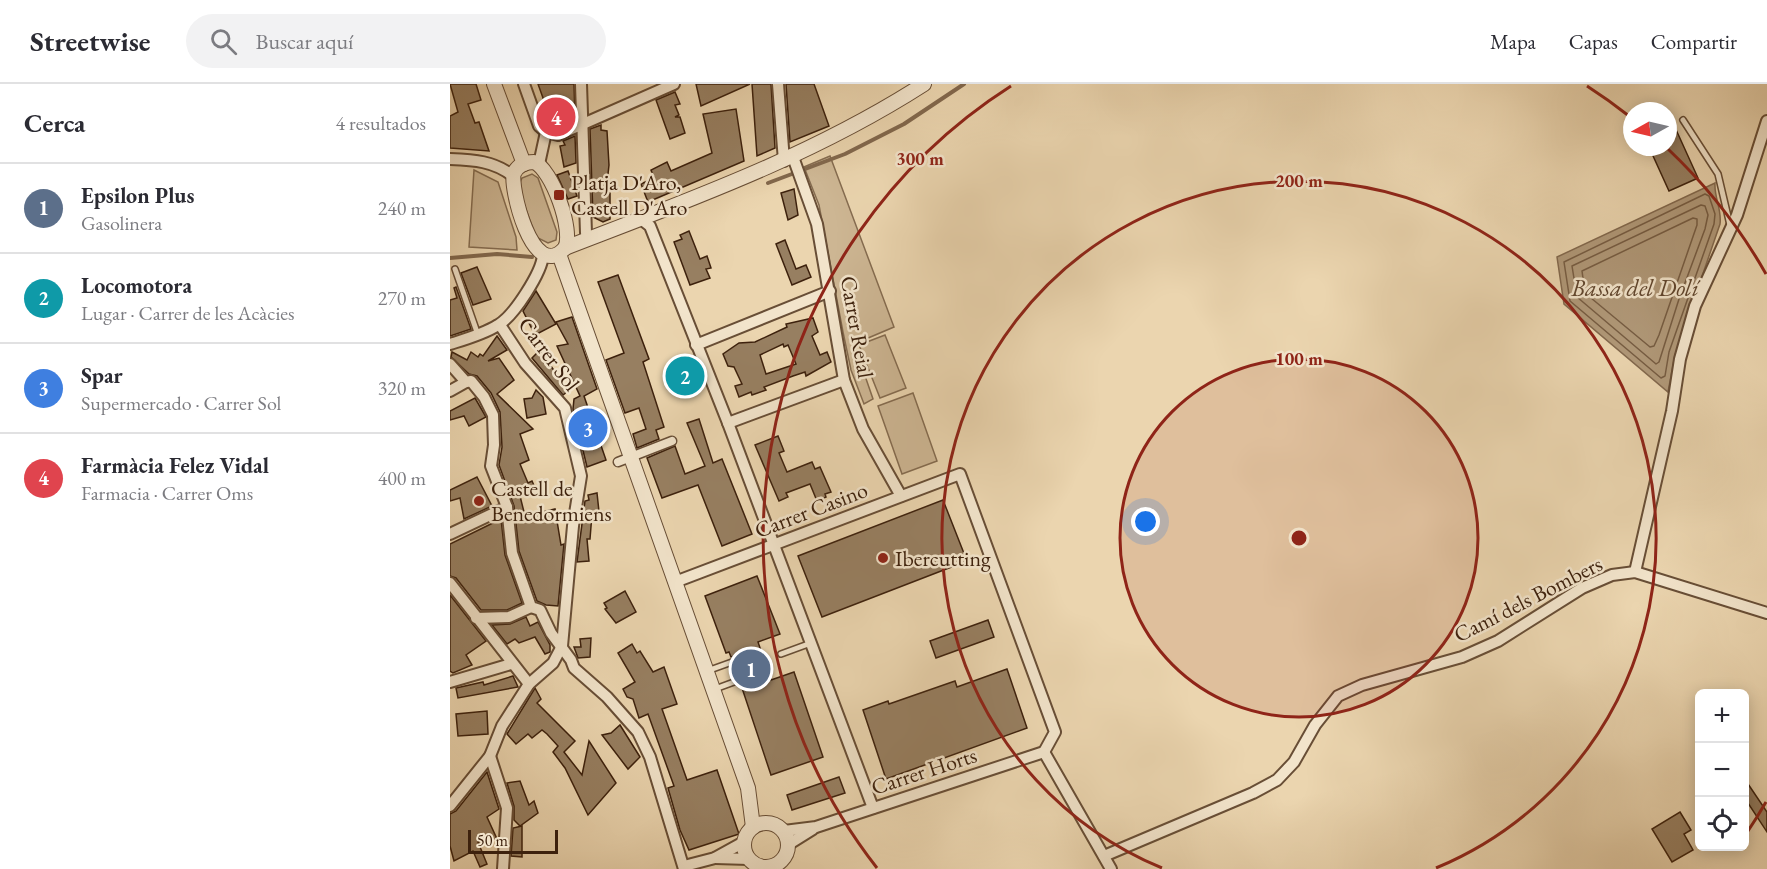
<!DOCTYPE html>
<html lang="es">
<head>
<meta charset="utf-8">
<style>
	:root { --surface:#fff; --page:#f2f2f3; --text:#2b2b33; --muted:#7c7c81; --line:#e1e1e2; --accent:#8f2418 }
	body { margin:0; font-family:"EB Garamond",serif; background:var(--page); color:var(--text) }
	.controls { position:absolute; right:18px; bottom:18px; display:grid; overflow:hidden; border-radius:9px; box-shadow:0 3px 15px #0003 }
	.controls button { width:54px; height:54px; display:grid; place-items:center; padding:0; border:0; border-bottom:2px solid var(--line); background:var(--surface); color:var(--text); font:30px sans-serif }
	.compass { position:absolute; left:1173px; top:18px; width:54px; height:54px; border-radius:50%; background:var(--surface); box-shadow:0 3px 15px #0003; rotate:262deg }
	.scale { position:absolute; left:18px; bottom:15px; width:90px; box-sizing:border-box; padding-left:6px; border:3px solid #3d210d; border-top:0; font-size:16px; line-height:21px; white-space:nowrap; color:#3d210d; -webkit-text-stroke:4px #f2e4cb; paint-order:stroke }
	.you { position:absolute; left:696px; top:438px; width:21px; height:21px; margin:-15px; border:4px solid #fff; border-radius:50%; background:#1a73e8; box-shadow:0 0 0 9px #1a73e833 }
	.badge { display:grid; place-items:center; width:39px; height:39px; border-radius:50%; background:var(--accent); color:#fff; font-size:20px; font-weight:700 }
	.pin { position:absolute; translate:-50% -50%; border:3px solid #fff; box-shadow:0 2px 6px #0006 }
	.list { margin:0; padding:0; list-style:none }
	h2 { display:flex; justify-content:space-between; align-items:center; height:78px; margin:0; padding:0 24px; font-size:26px }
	h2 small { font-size:20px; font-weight:400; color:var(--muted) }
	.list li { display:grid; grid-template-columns:39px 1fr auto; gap:18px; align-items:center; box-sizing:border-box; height:90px; padding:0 24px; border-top:2px solid var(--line) }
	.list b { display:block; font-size:22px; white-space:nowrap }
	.list p { margin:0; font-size:20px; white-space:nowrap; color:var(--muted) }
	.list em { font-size:20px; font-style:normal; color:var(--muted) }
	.icon { flex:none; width:33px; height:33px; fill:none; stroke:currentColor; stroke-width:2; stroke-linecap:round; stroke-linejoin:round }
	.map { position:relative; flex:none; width:1317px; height:785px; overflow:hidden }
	header { display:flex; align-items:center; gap:36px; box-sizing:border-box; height:84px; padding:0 30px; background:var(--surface); border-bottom:2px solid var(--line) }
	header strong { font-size:28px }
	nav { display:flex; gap:33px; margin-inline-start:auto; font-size:21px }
	.search { width:420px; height:54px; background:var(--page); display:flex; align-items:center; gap:15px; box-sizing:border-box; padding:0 21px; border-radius:33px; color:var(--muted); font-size:22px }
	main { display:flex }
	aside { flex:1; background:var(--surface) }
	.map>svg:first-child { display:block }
</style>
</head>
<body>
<header>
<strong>Streetwise</strong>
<div class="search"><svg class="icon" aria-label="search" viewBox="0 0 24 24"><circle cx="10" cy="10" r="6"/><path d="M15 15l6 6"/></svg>Buscar aquí</div>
<nav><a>Mapa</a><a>Capas</a><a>Compartir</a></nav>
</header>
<main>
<aside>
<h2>Cerca<small>4 resultados</small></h2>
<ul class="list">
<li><span class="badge" style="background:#5c6f8a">1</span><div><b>Epsilon Plus</b><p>Gasolinera</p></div><em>240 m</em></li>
<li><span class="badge" style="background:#0f9aa8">2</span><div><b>Locomotora</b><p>Lugar · Carrer de les Acàcies</p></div><em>270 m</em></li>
<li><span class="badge" style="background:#3f7fe0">3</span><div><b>Spar</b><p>Supermercado · Carrer Sol</p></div><em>320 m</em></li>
<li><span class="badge" style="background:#e0444e">4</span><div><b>Farmàcia Felez Vidal</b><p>Farmacia · Carrer Oms</p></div><em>400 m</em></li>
</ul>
</aside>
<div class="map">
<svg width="1317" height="785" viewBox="0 0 1317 785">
	<rect width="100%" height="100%" fill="#ebd5af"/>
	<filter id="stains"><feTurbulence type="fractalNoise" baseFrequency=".00333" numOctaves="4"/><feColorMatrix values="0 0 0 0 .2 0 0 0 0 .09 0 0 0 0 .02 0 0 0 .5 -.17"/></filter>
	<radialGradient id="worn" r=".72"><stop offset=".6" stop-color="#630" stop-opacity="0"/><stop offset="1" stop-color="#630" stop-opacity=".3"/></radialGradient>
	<g fill="#cdb693" stroke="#856c50" stroke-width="1.5">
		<polygon points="380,72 444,243 404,260 423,315 414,320 401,286 393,248 369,121 354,83"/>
		<polygon points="24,86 48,98 66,153 67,166 19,163"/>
		<polygon points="82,90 88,94 107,148 106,156 98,159 86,153 68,103 72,94"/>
		<polygon points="435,251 456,304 430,314 409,261"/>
		<polygon points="463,309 487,377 452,390 428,322"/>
	</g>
	<path fill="#b09878" stroke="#82684d" stroke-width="1.5" d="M1265 99C1264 114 1272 125 1270 140L1225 271 1218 308 1114 220 1107 173Z"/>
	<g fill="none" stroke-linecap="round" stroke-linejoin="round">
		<g stroke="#765c42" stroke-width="1.5">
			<polygon points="1255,110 1259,112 1265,130 1264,140 1219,268 1215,292 1211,294 1120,217 1114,178"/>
			<polygon points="1251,121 1255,122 1258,131 1255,145 1229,215 1209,278 1206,280 1127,213 1122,182"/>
			<polygon points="1243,134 1247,135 1247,141 1209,251 1204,262 1200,263 1135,209 1132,187"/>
		</g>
		<g stroke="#82684d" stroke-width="4">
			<polyline points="318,99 395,70 454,40 514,0"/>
			<polyline points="0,174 47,170 82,173"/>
		</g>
	</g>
	<g fill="#977f61" stroke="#3d210d" stroke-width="1.5" fill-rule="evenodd">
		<polygon points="0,0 26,0 31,16 18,20 25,39 29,38 39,67 0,64 0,32 8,28"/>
		<polygon points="88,0 124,0 125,35 108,43 102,39"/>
		<polygon points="246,0 300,0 251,22"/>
		<polygon points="302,0 321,0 325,64 307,72"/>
		<polygon points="336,0 364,0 379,42 340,58"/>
		<polygon points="225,8 230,20 225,21 229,31 225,33 230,33 235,49 220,55 206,16"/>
		<polygon points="286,25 294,77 198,118 191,100 204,94 201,86 217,78 221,87 262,69 253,30"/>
		<polygon points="1218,28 1248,94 1219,107 1199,63 1218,63"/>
		<polygon points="151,41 151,46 157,47 159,81 156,108 160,109 160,135 153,138 143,133 140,45"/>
		<polygon points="125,52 126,79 114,83 110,62 115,61 113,57"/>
		<polygon points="118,87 127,112 118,115 107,91"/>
		<polygon points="344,105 348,131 338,136 331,109"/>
		<polygon points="239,147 250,175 257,172 261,184 256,185 260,194 240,201 224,158 232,155 230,151"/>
		<polygon points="335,156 346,185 356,181 361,193 342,201 326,160"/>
		<polygon points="27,183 41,215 23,221 11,189"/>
		<polygon points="168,191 199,275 193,278 214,343 206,346 209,355 187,364 183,350 196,345 189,324 175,329 156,276 174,269 148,198"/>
		<polygon points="6,203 21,245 0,252 0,216 7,214 4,204"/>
		<polygon points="86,207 106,240 85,251 73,227"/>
		<polygon points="122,233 147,305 134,312 156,376 137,383 123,325 124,315 130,312 107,262 118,260 106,238"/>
		<path d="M363 234 368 248 362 252 370 271 377 268 381 278 356 292 355 288 343 292 314 303 316 306 302 311 301 308 289 313 285 302 292 300 284 283 278 282 273 270 289 259 305 258 337 243 336 240ZM333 260 334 263 338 261 346 280 316 290 310 271Z"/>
		<polygon points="47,252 57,266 38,277 49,274 64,296 47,310 83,345 70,350 79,376 70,380 78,399 82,397 86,406 70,412 75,432 105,425 111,461 114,460 108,522 96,521 87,517 69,467 64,422 49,381 52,363 50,328 41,309 27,292 19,290 1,273 2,268 17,276 21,268 28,273 30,270 33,272"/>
		<polygon points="90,266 118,307 113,311 82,274"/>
		<polygon points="86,306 93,313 96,330 77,334 74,315 82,314"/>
		<polygon points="25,314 36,333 19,342 14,332 0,336 0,327"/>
		<polygon points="249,335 263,379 272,375 302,450 272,462 248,401 212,414 197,374 225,362 235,390 255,382 237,339"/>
		<polygon points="328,352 334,367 329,369 337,388 362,378 365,385 370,383 381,408 375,410 376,413 367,417 360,400 336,409 338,413 329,417 305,361"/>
		<polygon points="27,393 42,422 14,435 10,414 0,417 0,406"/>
		<polygon points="147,409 150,437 145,438 142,430 140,455 137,455 139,477 127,478 135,417 139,416 138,411"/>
		<polygon points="493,416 517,477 372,533 348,472"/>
		<polygon points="51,435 55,471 72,519 57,526 31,526 6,494 0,492 0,460"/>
		<polygon points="307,492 330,550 308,558 321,596 344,588 373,673 321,691 291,601 305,595 308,589 299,569 281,573 279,568 276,569 255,512"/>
		<polygon points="175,507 186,528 166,539 155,525 157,524 154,519"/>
		<polygon points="0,511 36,557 16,571 22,581 3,589 0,587"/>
		<polygon points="76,533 80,542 88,538 100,561 100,568 95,570 85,553 69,559 65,555 57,560 42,541 60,540"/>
		<polygon points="538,536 544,553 486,574 480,557"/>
		<polygon points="141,554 140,573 128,574 124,563 131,563 130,555"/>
		<polygon points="182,560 187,569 190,567 203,588 214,583 227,620 212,625 237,696 267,686 289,750 239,766 230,746 218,704 224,702 198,630 189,634 183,615 177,613 173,605 185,598 168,569"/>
		<polygon points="557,585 577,644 436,695 413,626 438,617 439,620 505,597 507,603"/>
		<polygon points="63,592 68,603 8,614 6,604 33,598 34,601"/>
		<polygon points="85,604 91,615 87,619 125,657 114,668 132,691 139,657 166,699 138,731 115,684 103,668 108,662 97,650 92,646 82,654 78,650 66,660 57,650"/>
		<polygon points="37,627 38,650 8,652 6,630"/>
		<polygon points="170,641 190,673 178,685 152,651 161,649"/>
		<polygon points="37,688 49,725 37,733 47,755 28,758 37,780 30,783 23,767 4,777 0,762 0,730 6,727"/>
		<polygon points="389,693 395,709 342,726 337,711"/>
		<polygon points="1294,694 1317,728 1317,748 1294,713"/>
		<polygon points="70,697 79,721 84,717 88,729 70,742 64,736 64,722 57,699"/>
		<polygon points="1230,728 1241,746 1234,750 1243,766 1222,778 1202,745"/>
		<polygon points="72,742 72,773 61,772 63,744"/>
	</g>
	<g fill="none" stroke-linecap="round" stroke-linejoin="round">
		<defs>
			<g id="service">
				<polyline points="1233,36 1268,90 1280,141"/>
				<polyline points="5,185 28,251"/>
				<polyline points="331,570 361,559"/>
				<polyline points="257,587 296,573 303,591 265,605"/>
			</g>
			<polyline id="pedestrian" points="168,378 222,357"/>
			<g id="minor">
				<polyline points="74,0 89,42 96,48"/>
				<polyline points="131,0 136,149"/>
				<polyline points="328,0 334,77"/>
				<polyline points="96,48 108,51 224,0"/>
				<polyline points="343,73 367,140 394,296 413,345 451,412"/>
				<path d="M0 75C24 76 44 77 63 92"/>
				<polyline points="89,80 96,48"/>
				<polyline points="191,135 200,142 278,339 423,724"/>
				<path d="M0 260C16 255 34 250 48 241 64 232 92 188 93 171"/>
				<polyline points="246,261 380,207"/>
				<polyline points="0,280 16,298 21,297 34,313 43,331 44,361 41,382 57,423 62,469 81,523 90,526 101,549 121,576 124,584 157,613 188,648 200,673 234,785"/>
				<polyline points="0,307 16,298"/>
				<polyline points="278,339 394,296"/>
				<polyline points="0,450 57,423"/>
				<polyline points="1185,488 1222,327 1230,275 1245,222 1287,131 1317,37"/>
				<polyline points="225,498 510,390 605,648 594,668"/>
				<polyline points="0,499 79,600"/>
				<polyline points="26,534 59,533 81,523"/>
				<polyline points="0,598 61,580"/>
				<polyline points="594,668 661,785"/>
				<polyline points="40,672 57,724 53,785"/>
				<polyline points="0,722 40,672 52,642 79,600 103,579 112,562 123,442 131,392 115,324 75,279 50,241"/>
				<polyline points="334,747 366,743 594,668"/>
				<polyline points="339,760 363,745"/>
				<polyline points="654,772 803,709 827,696 844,678 865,641 888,612 912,601 1012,573 1048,557 1132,504 1162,491 1185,488 1317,529"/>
				<polyline points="265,774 299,775"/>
				<polyline points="234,782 265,774 294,758"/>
			</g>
			<g id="tertiary">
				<polyline points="44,0 74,80"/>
				<path d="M84 78C102 85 124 147 115 164 82 201 59 99 64 89 68 81 76 78 84 78Z"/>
				<path d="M115 164C239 116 362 72 474 0"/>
				<polyline points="109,170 298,704 303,743"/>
				<circle cx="316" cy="761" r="22"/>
			</g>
		</defs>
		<use href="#service" stroke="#684e36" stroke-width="8"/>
		<use href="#pedestrian" stroke="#684e36" stroke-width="11"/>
		<use href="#minor" stroke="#684e36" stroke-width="14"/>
		<use href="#tertiary" stroke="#684e36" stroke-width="16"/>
		<use href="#service" stroke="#f2e4cb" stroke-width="5"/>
		<use href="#pedestrian" stroke="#f2e4cb" stroke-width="8"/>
		<use href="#minor" stroke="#f2e4cb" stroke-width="10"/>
		<use href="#tertiary" stroke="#f2e4cb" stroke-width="14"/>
	</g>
	<circle cx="849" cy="454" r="179" fill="#8f2418" fill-opacity=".12"/>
	<g fill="none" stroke="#8f2418" stroke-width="3">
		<circle cx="849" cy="454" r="179"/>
		<path d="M712 784A357 357 0 1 1 986 784"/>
		<path d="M1316 718A536 536 0 0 1 1296 750M427 784A536 536 0 0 1 561 2M1137 2A536 536 0 0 1 1179 32M1218 65A536 536 0 0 1 1316 190"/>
	</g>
	<g fill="#8f2418" stroke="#f2e4cb" stroke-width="2">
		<rect x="103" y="105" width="12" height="12" rx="3"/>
		<circle cx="29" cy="417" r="6"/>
		<circle cx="433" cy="474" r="6"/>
	</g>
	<g text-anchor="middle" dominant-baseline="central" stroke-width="5" stroke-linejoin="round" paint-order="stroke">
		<g font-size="22" fill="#3d210d" stroke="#f2e4cb" text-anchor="start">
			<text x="121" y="98">Platja D'Aro,<tspan x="121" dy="25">Castell D'Aro</tspan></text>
			<text x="41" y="404">Castell de<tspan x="41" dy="25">Benedormiens</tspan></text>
			<text x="445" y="474">Ibercutting</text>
		</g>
		<g font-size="22" fill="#3d210d" stroke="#f2e4cb">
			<text transform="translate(407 243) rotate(80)">Carrer Reial</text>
			<text transform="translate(99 270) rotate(53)">Carrer Sol</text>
			<text transform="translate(361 426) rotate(-21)">Carrer Casino</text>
			<text transform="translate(1078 515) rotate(-27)">Camí dels Bombers</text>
			<text transform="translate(474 687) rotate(-18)">Carrer Horts</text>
		</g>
		<g font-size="24" font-style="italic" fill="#60452d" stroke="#f2e4cb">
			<text x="1185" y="203">Bassa del Dolí</text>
		</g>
	</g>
	<circle cx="849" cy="454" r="9" fill="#8f2418" stroke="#f2e4cb" stroke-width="3"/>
	<g font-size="18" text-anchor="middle" font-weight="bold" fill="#8f2418" stroke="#f2e4cb" stroke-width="5" stroke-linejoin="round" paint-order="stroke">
		<text x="470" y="81">300 m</text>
		<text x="849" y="103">200 m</text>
		<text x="849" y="281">100 m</text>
	</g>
	<rect width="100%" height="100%" filter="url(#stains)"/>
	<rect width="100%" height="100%" fill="url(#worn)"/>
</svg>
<div class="controls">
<button>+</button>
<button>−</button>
<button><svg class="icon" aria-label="locate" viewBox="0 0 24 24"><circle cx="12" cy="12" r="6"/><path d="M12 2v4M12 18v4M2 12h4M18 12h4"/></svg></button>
</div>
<svg class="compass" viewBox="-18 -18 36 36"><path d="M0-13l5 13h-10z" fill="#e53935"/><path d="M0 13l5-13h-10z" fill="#7c7c81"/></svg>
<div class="scale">50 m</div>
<div class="you"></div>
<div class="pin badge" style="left:301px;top:585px;background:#5c6f8a">1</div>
<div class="pin badge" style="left:235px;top:292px;background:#0f9aa8">2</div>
<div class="pin badge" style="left:138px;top:344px;background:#3f7fe0">3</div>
<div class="pin badge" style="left:106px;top:33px;background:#e0444e">4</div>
</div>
</main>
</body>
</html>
